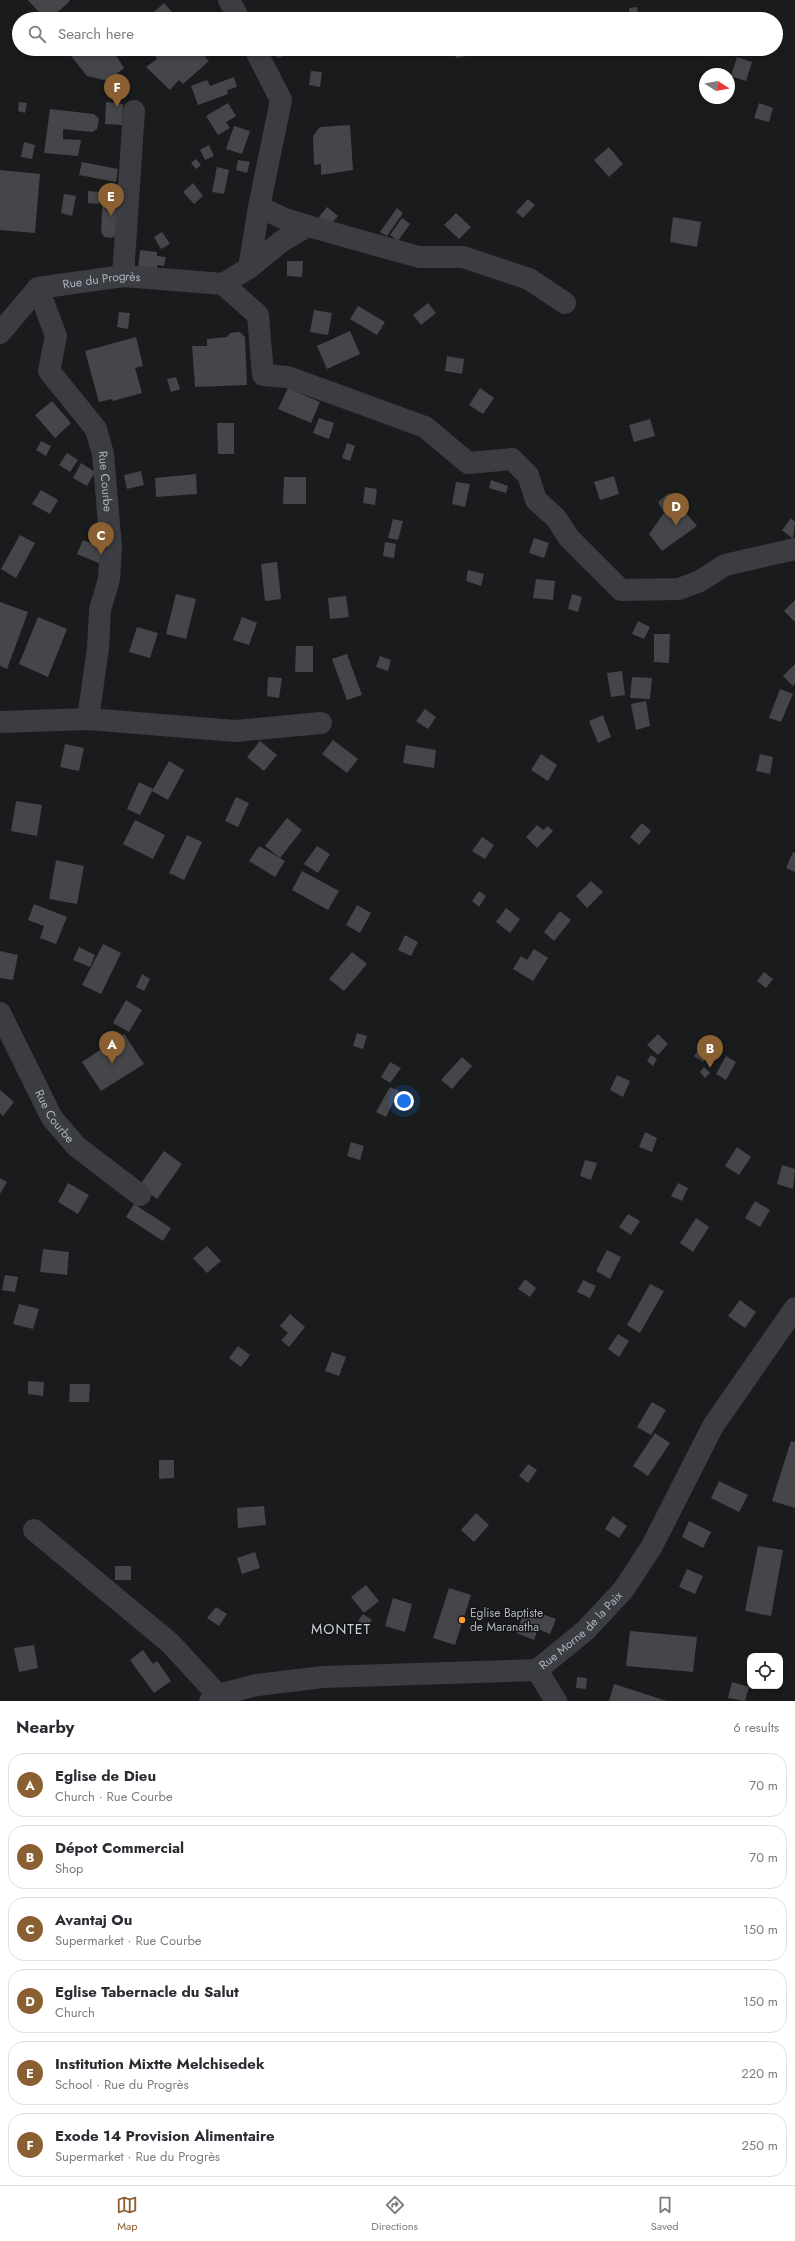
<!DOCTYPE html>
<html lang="en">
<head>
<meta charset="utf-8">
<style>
	:root { --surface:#fff; --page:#f7f7f7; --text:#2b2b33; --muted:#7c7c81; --line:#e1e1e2; --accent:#8a5f32 }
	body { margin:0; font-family:Jost,sans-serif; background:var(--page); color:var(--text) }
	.controls { position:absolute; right:12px; bottom:12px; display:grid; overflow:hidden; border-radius:8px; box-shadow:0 2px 6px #0003 }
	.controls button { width:36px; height:36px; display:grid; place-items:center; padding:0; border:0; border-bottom:1px solid var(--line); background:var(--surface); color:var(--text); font:20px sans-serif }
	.compass { position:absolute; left:699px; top:68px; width:36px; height:36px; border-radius:50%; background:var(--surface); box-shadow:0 2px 6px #0003; rotate:101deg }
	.you { position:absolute; left:404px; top:1101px; width:14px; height:14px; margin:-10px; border:3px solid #fff; border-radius:50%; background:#1a73e8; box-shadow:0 0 0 6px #1a73e833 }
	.badge { display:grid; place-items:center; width:26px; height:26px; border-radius:50%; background:var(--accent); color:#fff; font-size:13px; font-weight:700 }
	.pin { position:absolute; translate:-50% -33px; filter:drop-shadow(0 1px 2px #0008) }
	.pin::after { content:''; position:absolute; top:21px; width:14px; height:12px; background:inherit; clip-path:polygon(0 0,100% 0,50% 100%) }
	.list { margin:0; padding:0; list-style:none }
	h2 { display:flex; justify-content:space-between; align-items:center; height:52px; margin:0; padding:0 16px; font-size:17px }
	h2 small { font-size:13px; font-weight:400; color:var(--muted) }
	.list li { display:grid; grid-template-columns:26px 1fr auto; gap:12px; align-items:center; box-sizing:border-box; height:64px; margin:0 8px 8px; padding:0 8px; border:1px solid var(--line); border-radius:16px }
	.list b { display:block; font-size:15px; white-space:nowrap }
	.list p { margin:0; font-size:13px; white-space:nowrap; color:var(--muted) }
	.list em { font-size:13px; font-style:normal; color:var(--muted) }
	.icon { flex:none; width:22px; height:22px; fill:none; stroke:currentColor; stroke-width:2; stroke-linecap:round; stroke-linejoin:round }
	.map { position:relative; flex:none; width:795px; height:1701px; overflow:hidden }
	.search { position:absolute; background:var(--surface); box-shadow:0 2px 6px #0003; left:12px; right:12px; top:12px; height:44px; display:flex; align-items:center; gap:10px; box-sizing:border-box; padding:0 14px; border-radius:22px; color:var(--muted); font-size:15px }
	.sheet { height:484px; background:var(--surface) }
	nav { display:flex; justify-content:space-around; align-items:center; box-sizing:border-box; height:56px; border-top:1px solid var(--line); background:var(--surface); font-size:11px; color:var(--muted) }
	nav a { display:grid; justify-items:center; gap:2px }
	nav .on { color:var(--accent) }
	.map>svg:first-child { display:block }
</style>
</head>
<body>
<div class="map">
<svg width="795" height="1701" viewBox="0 0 795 1701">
	<rect width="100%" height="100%" fill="#1a1b1d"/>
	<g fill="#44464a">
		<polygon points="28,0 69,0 70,1 50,19 45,19"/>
		<polygon points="164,3 178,19 146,19"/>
		<polygon points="637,7 639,19 630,19 629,8"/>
		<polygon points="70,49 112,49 124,68 108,81 87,76 67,51"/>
		<polygon points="158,49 212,49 205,57 209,61 183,84 179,80 170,90 146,67 157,59 153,53"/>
		<polygon points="274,49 299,49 300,51 277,58"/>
		<polygon points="453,49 480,49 481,53 456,58"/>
		<polygon points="737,57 752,62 746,81 731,76"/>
		<polygon points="311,71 322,72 320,87 309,85"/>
		<polygon points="234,77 237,87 227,90 228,94 198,105 191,86 207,80 210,86"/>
		<polygon points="19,102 27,103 25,113 18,111"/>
		<polygon points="106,102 123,104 122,125 105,124"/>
		<polygon points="228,103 236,116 226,122 230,128 218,135 206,116"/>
		<polygon points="759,103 773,108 769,122 754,118"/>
		<polygon points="50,109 94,114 99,119 97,129 92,132 63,129 63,139 81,140 78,156 44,153"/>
		<polygon points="350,125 353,170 321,175 321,164 314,165 313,136 320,127"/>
		<polygon points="234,126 250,131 242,154 226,149"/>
		<polygon points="24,142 35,145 32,159 21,157"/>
		<polygon points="209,145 214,156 205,160 200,150"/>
		<polygon points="609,147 623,164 609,177 594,160"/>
		<polygon points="196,159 201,165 196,169 191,163"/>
		<polygon points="238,160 250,162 247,173 236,170"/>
		<polygon points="82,162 118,169 116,182 79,175"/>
		<polygon points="217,167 229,170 224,194 212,192"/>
		<polygon points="0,170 40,174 35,233 0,230"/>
		<polygon points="193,183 203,196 194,204 183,192"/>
		<polygon points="88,191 99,192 99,204 88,203"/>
		<polygon points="64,194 76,196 72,216 61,213"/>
		<polygon points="103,196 117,199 116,235 112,238 104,237 101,232"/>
		<polygon points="528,199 535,205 523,218 516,212"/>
		<polygon points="327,207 338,216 330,225 319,217"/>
		<polygon points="397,208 403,213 387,236 380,232"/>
		<polygon points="456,213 471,227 459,239 444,225"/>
		<polygon points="673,217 701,222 697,247 670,242"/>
		<polygon points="402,218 410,224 398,241 390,235"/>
		<polygon points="162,232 170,244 161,249 154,237"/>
		<polygon points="140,250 157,252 157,256 166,257 164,266 157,265 157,272 138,269"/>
		<polygon points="287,261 303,261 302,277 287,276"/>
		<polygon points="428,303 436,313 421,325 413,315"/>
		<polygon points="358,306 385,322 377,335 350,319"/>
		<polygon points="314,310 332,313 328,335 310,332"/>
		<polygon points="119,312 130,313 128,329 117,327"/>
		<polygon points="350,331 360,354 327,369 317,346"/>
		<polygon points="240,332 245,337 247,385 195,387 192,346 207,346 207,339 227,337 230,333"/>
		<polygon points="136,337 143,366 135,368 142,393 113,401 112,399 99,402 85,351"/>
		<polygon points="447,356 464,359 462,374 445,371"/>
		<polygon points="176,377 180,389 171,392 167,379"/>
		<polygon points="288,388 320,402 311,423 278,409"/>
		<polygon points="480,388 494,398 483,414 469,405"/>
		<polygon points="52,401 71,423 55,438 35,415"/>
		<polygon points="319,418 334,423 329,439 313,433"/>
		<polygon points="650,419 655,436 634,442 629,425"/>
		<polygon points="217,423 234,423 234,454 218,454"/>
		<polygon points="41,441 51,446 46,456 36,450"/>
		<polygon points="347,443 355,446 350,461 342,458"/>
		<polygon points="67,453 78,460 70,472 59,465"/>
		<polygon points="81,463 95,472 87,486 73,478"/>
		<polygon points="141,471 144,485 127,489 124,475"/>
		<polygon points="196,474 197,494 156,497 155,478"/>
		<polygon points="614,476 619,494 600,500 594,482"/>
		<polygon points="284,477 306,477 306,504 283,504"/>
		<polygon points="491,480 508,486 506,493 489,488"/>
		<polygon points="456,482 470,484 465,507 452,504"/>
		<polygon points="365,487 377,489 375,505 363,503"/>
		<polygon points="41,490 58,500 50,514 32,504"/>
		<polygon points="669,493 697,526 662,551 649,534 664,513 658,502"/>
		<polygon points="791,518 795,522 793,539 782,530"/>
		<polygon points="393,519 403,521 398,540 388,538"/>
		<polygon points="20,535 35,543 16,578 1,569"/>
		<polygon points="534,538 549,543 544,558 529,553"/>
		<polygon points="83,540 107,550 101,564 77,554"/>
		<polygon points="385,542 396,544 394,558 383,556"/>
		<polygon points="277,562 281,599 265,601 261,564"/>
		<polygon points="468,570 484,574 481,586 466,581"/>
		<polygon points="536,579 555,581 553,600 533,598"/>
		<polygon points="176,594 196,599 186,639 166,634"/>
		<polygon points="572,594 582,597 578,612 568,609"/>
		<polygon points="346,596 349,617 330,619 328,598"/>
		<polygon points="795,600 795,622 784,611"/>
		<polygon points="0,602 28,612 7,669 0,666"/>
		<polygon points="38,617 67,629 48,677 19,664"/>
		<polygon points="242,617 257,623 249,645 233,640"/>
		<polygon points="638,621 650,627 644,639 632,634"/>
		<polygon points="137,627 158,633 150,658 129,652"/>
		<polygon points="654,634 670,634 669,663 654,662"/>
		<polygon points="296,646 313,646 313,672 295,672"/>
		<polygon points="347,654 362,695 347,700 332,659"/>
		<polygon points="380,656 391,660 388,671 376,667"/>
		<polygon points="795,664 795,683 793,686 783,676"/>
		<polygon points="622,671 625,695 611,697 607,673"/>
		<polygon points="268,677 282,678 279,698 267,696"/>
		<polygon points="632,677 652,678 650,699 630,698"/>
		<polygon points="780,689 793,694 781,722 769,718"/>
		<polygon points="646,701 650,726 636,730 631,704"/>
		<polygon points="425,709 436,717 428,729 416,721"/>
		<polygon points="603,715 611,737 598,743 589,721"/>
		<polygon points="333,740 358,759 347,773 322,754"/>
		<polygon points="260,741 277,755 264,771 247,757"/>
		<polygon points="65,744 84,748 79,771 60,767"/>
		<polygon points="406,745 436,750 434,768 403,763"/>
		<polygon points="541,754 557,765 548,781 531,770"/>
		<polygon points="760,754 773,757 770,774 756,771"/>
		<polygon points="169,761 184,770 168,800 152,791"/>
		<polygon points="139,782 153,789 140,815 127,809"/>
		<polygon points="236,797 249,803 238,827 225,821"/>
		<polygon points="16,801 42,805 37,836 11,831"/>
		<polygon points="287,818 302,830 280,858 265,846"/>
		<polygon points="135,820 165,835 153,859 123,844"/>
		<polygon points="642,823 651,831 639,845 630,837"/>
		<polygon points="537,825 543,830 548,826 553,831 537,848 526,837"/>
		<polygon points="187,835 202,842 184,880 169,873"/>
		<polygon points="482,837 494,845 485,859 472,851"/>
		<polygon points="259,846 285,861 275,877 249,861"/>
		<polygon points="317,846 330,854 318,873 304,864"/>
		<polygon points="793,852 795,853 795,872 786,868"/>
		<polygon points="56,860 84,866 77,904 49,899"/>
		<polygon points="302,871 339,891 328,910 292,890"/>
		<polygon points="591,881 603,892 587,908 576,896"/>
		<polygon points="479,891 486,896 479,907 472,901"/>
		<polygon points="34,904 67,917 56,944 40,938 44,926 28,920"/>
		<polygon points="357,905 371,913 360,933 346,925"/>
		<polygon points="506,908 520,919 510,933 496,922"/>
		<polygon points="560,911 571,920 554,941 544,932"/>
		<polygon points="405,935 418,942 411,956 398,950"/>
		<polygon points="103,944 121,953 101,994 82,985"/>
		<polygon points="79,947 95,955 90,967 73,960"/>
		<polygon points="534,949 548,958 533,981 513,969 521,956 527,960"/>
		<polygon points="0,951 18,955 13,980 0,978"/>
		<polygon points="352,952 367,964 344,991 329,979"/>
		<polygon points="764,972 773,979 766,988 757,981"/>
		<polygon points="142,974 150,979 144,991 136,987"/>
		<polygon points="126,1000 142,1010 129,1032 113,1023"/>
		<polygon points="357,1033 367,1036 363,1049 353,1046"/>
		<polygon points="124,1034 144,1064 101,1091 82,1062"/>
		<polygon points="658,1034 668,1044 658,1055 647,1045"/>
		<polygon points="703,1044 712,1051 703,1062 694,1056"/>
		<polygon points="651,1055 657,1059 653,1066 647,1061"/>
		<polygon points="726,1056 736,1062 726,1080 716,1074"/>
		<polygon points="462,1057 472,1066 452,1089 441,1080"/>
		<polygon points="390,1062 401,1068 390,1083 381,1077"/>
		<polygon points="704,1067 710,1073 705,1078 700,1072"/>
		<polygon points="617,1075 630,1081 623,1097 610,1090"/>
		<polygon points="390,1087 399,1091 386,1117 376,1112"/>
		<polygon points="0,1090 14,1102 3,1116 0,1113"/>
		<polygon points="645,1132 657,1138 652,1152 639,1147"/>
		<polygon points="351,1142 364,1146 360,1160 347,1156"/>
		<polygon points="737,1147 751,1157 739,1175 725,1166"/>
		<polygon points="164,1151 182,1164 157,1199 139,1186"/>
		<polygon points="585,1160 597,1163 591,1180 580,1176"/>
		<polygon points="782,1165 795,1169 793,1189 777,1184"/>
		<polygon points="0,1178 7,1182 0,1194"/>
		<polygon points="68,1183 89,1195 78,1214 58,1202"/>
		<polygon points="678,1183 688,1188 682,1201 671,1196"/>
		<polygon points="755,1201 770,1210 760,1227 745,1218"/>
		<polygon points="134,1204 171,1228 163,1241 126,1217"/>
		<polygon points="628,1214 640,1221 631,1235 619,1227"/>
		<polygon points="696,1218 709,1227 693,1252 680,1243"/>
		<polygon points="207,1246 221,1261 207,1273 193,1258"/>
		<polygon points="43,1249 69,1252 67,1275 40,1272"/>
		<polygon points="607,1250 621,1257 610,1279 596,1271"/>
		<polygon points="5,1275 18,1277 15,1292 2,1290"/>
		<polygon points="525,1279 536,1288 530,1297 518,1289"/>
		<polygon points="583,1280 596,1286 590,1298 577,1292"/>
		<polygon points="650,1284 664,1291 640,1333 627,1325"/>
		<polygon points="740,1300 756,1312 745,1328 728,1316"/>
		<polygon points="19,1304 39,1309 33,1329 13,1324"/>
		<polygon points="290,1314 305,1327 289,1347 281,1340 288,1333 280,1326"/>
		<polygon points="618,1334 629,1341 619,1357 608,1349"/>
		<polygon points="238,1346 250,1355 241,1367 229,1358"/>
		<polygon points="332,1352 346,1357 339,1376 325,1371"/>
		<polygon points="28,1381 44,1382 43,1396 28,1394"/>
		<polygon points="70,1384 90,1384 89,1402 69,1402"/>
		<polygon points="652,1402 666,1410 651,1435 637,1427"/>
		<polygon points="655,1433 670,1443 648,1476 633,1466"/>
		<polygon points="791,1441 795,1442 795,1508 772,1501"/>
		<polygon points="159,1460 174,1460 174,1478 159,1479"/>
		<polygon points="528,1464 537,1470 528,1483 519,1476"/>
		<polygon points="719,1481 748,1495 739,1512 711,1498"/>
		<polygon points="264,1506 266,1525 238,1528 237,1508"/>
		<polygon points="476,1513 489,1525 474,1542 461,1530"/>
		<polygon points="613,1516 627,1526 619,1538 605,1529"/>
		<polygon points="689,1521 711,1532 703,1548 682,1537"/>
		<polygon points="758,1546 783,1550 771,1616 745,1611"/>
		<polygon points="255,1552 260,1568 242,1574 237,1558"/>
		<rect x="115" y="1566" width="16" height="14"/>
		<polygon points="687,1569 703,1576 695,1594 679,1587"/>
		<polygon points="366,1585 379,1601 364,1613 351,1597"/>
		<polygon points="449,1588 471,1595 455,1645 433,1638"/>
		<polygon points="393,1598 412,1604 405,1632 385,1626"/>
		<polygon points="216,1607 227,1614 219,1626 207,1618"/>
		<polygon points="526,1608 556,1619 550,1634 538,1629 534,1640 516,1633"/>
		<polygon points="363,1614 372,1620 367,1627 358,1621"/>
		<polygon points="630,1631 697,1637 693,1672 626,1666"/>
		<polygon points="34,1645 38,1668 19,1672 14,1648"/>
		<polygon points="143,1650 153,1664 157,1661 171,1681 154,1693 130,1660"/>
		<polygon points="577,1677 587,1678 586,1689 576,1688"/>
		<polygon points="732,1682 749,1687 745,1701 728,1698"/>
		<polygon points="614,1684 667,1701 609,1701"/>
	</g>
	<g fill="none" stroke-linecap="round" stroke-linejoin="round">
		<g stroke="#3b3d42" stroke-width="22">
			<polyline points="229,0 239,19"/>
			<polyline points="255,49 281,100 259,207 249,268 223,284 258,315 263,375 288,377 425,427 468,463 512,459 528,475 536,500 556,518 569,538 621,590 679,589 700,581 725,565 795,549"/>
			<polyline points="259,207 285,219 308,226"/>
			<polyline points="249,268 282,241 308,226 419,257 463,257 529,279 565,303"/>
			<polyline points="123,276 134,111"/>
			<path id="s1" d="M38 288 56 336 49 371 96 429 103 454 111 547 109 579 100 610 98 648 88 719"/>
			<path id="s2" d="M0 333 38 288 123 276 223 284"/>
			<polyline points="0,722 88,719 235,731 321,723"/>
			<path id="s3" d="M0 1013 52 1118 76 1146 140 1195"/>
			<polyline points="34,1530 170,1643 218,1695"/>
			<polyline points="537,1670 556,1701"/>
			<path id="s4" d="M210 1701 218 1695 257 1685 323 1677 537 1670 586 1630 624 1589 652 1546 713 1426 795 1308"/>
		</g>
	</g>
	<circle fill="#ff9e30" stroke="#151518" stroke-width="1.5" cx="462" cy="1620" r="4"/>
	<g text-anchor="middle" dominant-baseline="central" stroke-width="3" stroke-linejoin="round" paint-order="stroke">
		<g font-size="12" fill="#acb3bd" stroke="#151518">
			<text stroke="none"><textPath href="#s2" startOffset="123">Rue du Progrès</textPath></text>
			<text stroke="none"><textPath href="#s1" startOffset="215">Rue Courbe</textPath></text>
			<text stroke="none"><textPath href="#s3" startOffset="117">Rue Courbe</textPath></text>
			<text stroke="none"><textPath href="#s4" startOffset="390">Rue Morne de la Paix</textPath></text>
		</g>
		<g font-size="12" fill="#acb3bd" stroke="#151518" text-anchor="start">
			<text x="470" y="1613">Eglise Baptiste<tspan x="470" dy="14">de Maranatha</tspan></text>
		</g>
		<g font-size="14" letter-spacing="1" fill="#cdd2d9" stroke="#151518">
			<text x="341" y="1629">MONTET</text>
		</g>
	</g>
</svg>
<div class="controls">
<button><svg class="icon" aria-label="locate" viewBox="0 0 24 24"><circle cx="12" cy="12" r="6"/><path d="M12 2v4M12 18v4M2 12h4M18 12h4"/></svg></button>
</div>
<svg class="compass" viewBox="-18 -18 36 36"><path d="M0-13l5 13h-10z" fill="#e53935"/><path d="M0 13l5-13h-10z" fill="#7c7c81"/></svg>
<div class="you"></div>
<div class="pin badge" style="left:112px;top:1064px">A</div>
<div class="pin badge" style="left:710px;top:1068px">B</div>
<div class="pin badge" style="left:101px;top:555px">C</div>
<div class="pin badge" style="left:676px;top:526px">D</div>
<div class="pin badge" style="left:111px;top:216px">E</div>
<div class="pin badge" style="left:117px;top:107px">F</div>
<div class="search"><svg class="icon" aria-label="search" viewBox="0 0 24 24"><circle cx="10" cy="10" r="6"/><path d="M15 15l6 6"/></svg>Search here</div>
</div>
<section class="sheet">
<h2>Nearby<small>6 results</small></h2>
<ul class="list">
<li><span class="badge">A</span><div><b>Eglise de Dieu</b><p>Church · Rue Courbe</p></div><em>70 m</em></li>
<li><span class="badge">B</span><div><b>Dépot Commercial</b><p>Shop</p></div><em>70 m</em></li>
<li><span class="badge">C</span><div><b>Avantaj Ou</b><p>Supermarket · Rue Courbe</p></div><em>150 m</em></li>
<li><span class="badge">D</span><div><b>Eglise Tabernacle du Salut</b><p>Church</p></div><em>150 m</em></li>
<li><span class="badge">E</span><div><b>Institution Mixtte Melchisedek</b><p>School · Rue du Progrès</p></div><em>220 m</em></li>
<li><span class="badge">F</span><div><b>Exode 14 Provision Alimentaire</b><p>Supermarket · Rue du Progrès</p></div><em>250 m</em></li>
</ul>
</section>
<nav>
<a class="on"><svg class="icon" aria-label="map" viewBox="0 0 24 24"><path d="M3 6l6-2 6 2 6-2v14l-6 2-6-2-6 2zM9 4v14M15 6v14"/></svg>Map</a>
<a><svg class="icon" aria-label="directions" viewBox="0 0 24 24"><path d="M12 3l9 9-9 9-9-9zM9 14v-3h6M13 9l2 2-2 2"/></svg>Directions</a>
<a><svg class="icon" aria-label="saved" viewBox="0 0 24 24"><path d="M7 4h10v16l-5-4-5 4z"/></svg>Saved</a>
</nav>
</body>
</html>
